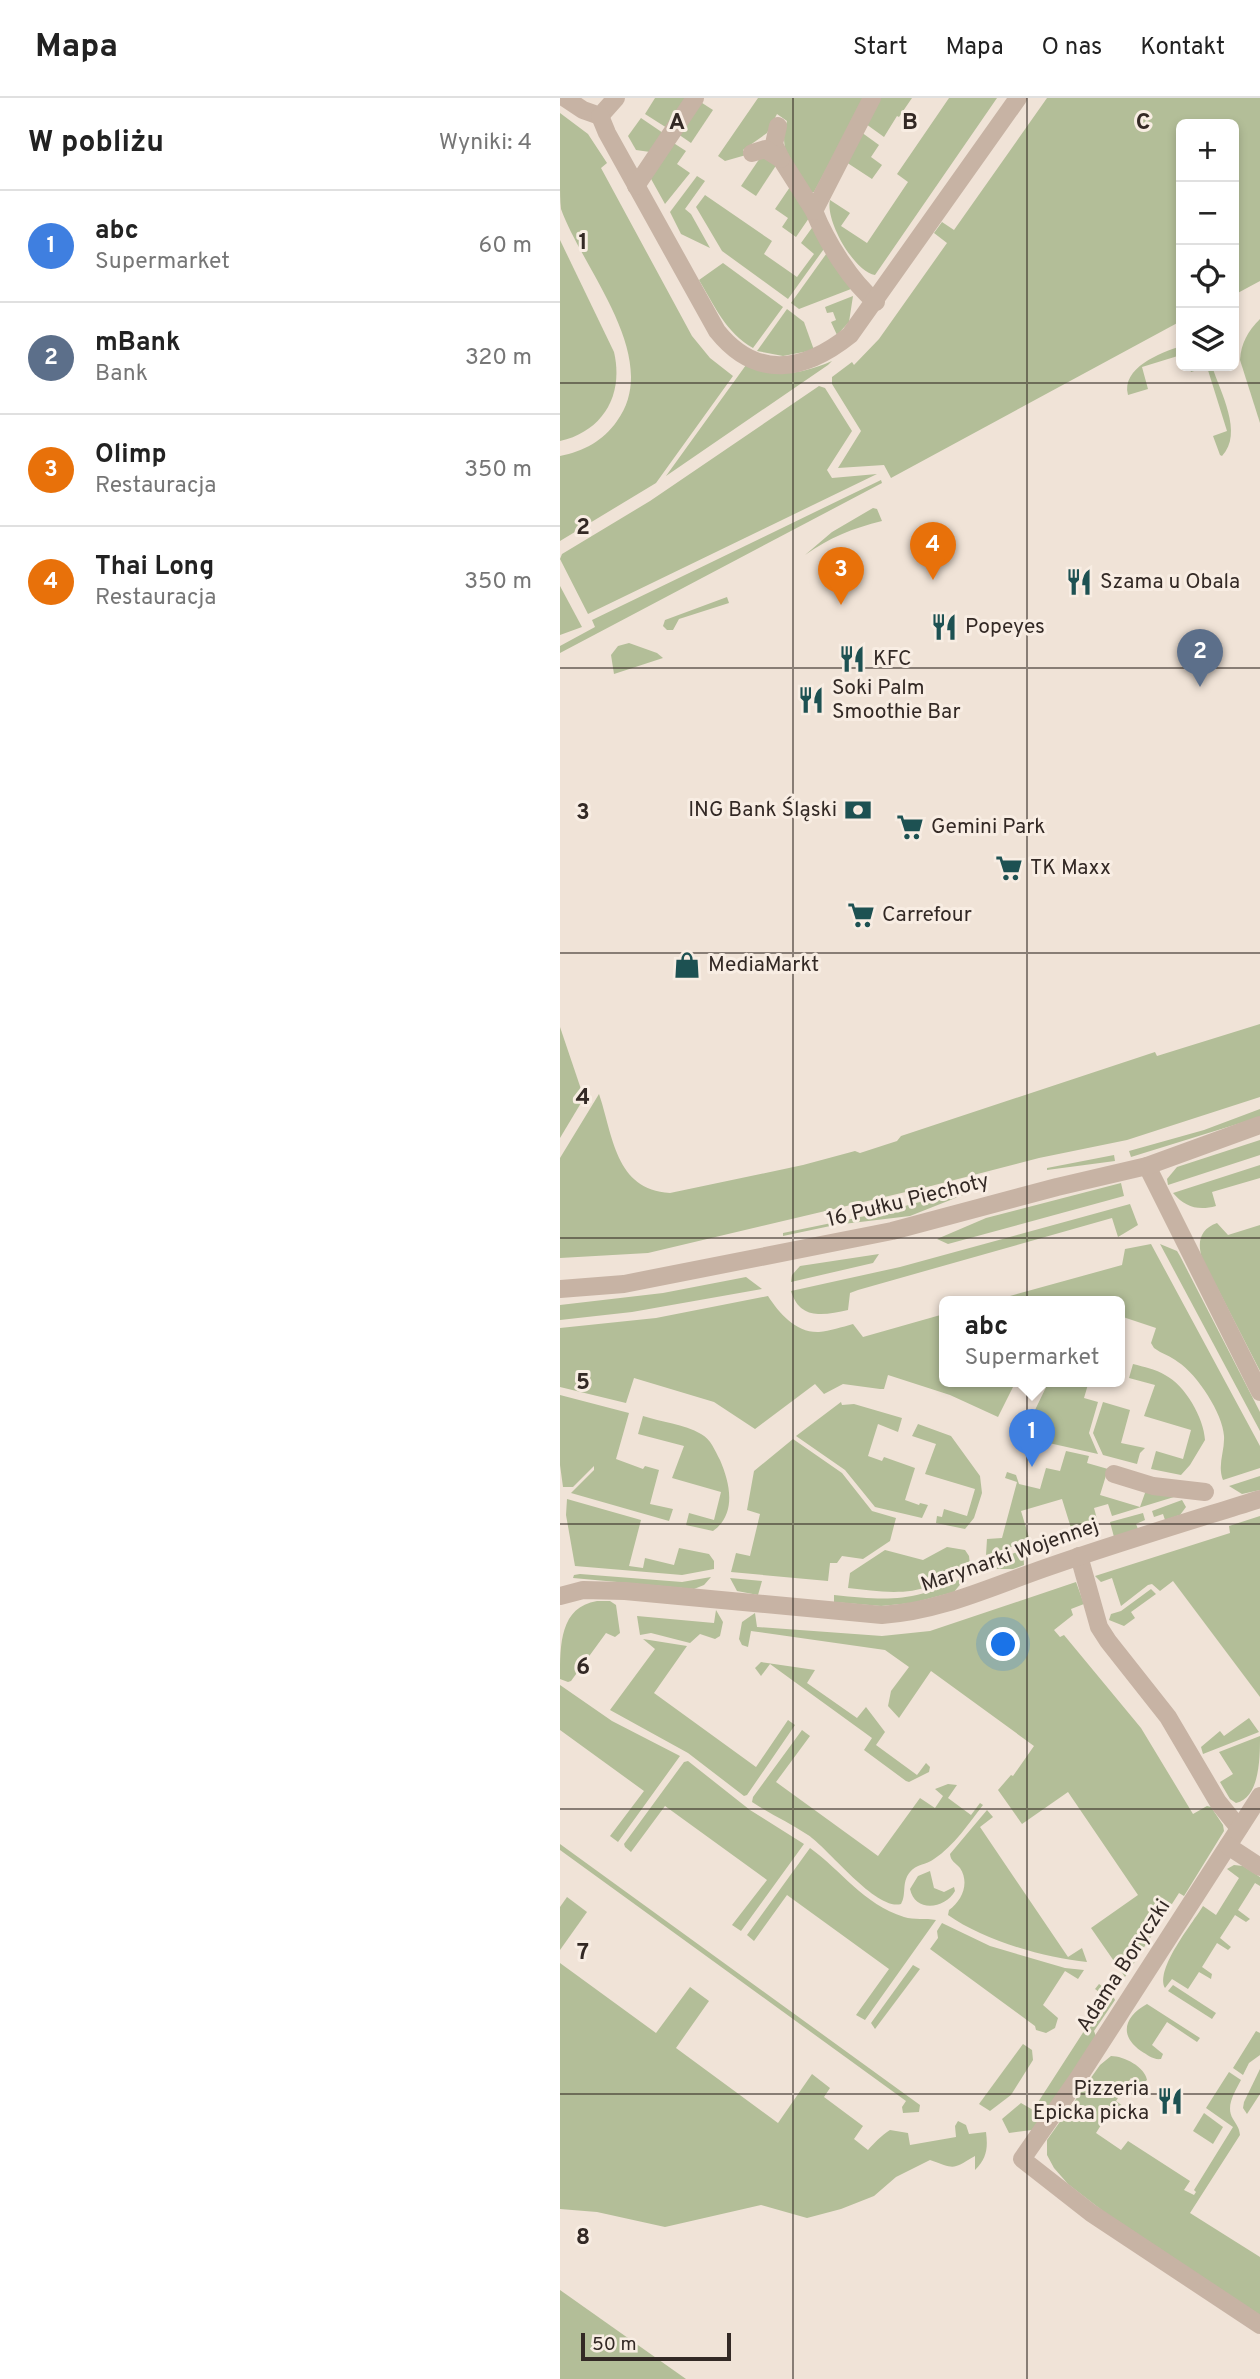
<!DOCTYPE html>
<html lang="pl">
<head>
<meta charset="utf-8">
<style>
	:root { --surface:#fff; --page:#f6f6f6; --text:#222; --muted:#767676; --line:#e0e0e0; --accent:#2563eb }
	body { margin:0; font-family:Overpass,sans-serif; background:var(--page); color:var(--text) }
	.controls { position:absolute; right:21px; top:21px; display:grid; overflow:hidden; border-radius:10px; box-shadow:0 4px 10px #0003 }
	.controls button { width:63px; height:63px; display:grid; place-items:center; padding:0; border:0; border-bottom:2px solid var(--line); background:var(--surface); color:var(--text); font:35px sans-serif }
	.scale { position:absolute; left:21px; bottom:18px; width:150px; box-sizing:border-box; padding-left:7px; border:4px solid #332925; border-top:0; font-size:19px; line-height:24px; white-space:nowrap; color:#332925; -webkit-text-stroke:5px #f8ede3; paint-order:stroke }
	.you { position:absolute; left:444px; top:1547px; width:24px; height:24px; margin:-18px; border:5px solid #fff; border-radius:50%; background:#1a73e8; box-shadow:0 0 0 10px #1a73e833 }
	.badge { display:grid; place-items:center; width:46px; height:46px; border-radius:50%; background:var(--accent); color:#fff; font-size:23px; font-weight:700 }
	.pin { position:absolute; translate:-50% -58px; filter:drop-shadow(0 2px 4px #0008) }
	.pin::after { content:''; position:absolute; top:37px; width:24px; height:21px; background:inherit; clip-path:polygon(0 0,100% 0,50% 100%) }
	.popup { position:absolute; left:379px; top:1198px; width:186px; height:91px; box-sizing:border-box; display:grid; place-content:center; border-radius:10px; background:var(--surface); filter:drop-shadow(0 2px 5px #0005); font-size:23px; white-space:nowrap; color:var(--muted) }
	.popup b { font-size:26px; color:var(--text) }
	.popup::after { content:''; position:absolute; left:50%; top:100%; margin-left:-14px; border:14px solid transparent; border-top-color:var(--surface) }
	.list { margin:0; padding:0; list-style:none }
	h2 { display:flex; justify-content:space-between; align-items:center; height:91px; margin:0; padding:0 28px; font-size:30px }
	h2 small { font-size:23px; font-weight:400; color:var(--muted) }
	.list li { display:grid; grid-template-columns:46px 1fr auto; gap:21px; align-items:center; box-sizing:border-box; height:112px; padding:0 28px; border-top:2px solid var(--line) }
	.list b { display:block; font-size:26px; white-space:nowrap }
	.list p { margin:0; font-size:23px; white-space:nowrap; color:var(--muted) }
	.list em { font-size:23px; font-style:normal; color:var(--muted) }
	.icon { flex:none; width:38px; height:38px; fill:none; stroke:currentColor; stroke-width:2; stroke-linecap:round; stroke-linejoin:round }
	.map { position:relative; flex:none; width:700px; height:2281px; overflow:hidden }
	header { display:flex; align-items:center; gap:42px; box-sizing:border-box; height:98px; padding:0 35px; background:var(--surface); border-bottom:2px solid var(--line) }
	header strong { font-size:33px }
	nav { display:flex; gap:38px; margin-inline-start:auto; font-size:24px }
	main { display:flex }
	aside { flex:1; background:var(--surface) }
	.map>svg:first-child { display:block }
</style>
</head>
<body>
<header>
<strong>Mapa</strong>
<nav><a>Start</a><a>Mapa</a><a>O nas</a><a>Kontakt</a></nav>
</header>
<main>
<aside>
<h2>W pobliżu<small>Wyniki: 4</small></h2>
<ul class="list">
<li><span class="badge" style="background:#3f7fe0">1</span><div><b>abc</b><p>Supermarket</p></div><em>60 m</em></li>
<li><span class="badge" style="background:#5c6f8a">2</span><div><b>mBank</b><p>Bank</p></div><em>320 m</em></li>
<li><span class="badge" style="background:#e8710a">3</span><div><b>Olimp</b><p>Restauracja</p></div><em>350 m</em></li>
<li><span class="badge" style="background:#e8710a">4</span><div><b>Thai Long</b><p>Restauracja</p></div><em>350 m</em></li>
</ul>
</aside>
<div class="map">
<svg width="700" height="2281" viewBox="0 0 700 2281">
	<rect width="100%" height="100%" fill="#f0e3d7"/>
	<g fill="#b3be98">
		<polygon points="95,0 126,0 107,30 85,16"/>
		<path d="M198 0H304L254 94H249C234 68 217 53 227 23L217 16 207 35 183 52 186 57 165 63 158 58Z"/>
		<polygon points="319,0 352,0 339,19 337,18 324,39 306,26"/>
		<path d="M389 0H437L315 177C294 174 265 122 270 102L290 115 281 128 307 145 348 84 337 76Z"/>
		<polygon points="487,0 700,0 700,183 674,197 674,26 621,26 621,223 331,380 324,367 278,370 301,333 272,286 272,279 292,264 294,267 319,241 387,145 374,135 382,124 394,132"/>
		<polygon points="139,3 153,12 131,45 118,36"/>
		<path d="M0 15 28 36 47 65 41 70 132 238 150 260 173 278 96 385 0 443V358C24 353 43 343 57 323 103 260 23 172 1 111 0 103 0 93 0 85 0 61 0 38 0 15Z"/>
		<polygon points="81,20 103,35 90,54 76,52 68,38"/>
		<polygon points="301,34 319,47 311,59 322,67 312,81 286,64"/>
		<polygon points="112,44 126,53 117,66 130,75 105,106 90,79"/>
		<polygon points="202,57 217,66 196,98 181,88"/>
		<polygon points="137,78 145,83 125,111 131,116 150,150 121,136 110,114"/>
		<polygon points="230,89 249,120 236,139 222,129 228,120 215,111"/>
		<polygon points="145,97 212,143 204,156 237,179 254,156 241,145 254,127 266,148 228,201 162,153 136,109"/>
		<path d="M0 142 54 254C64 297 43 333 0 343Z"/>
		<polygon points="269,152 291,191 239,211 231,205"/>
		<path d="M163 165 223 209 193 250C166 235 154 207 139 182Z"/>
		<polygon points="293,198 289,224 277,237 271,224 276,222 273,214 267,215 265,209"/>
		<polygon points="227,211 244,224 254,252 223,258 197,253"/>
		<path d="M700 221V325L680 262C681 245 688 233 700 221Z"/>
		<path d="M621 248V257L582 269 588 291 568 297C561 270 600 255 621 248Z"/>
		<path d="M272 263 268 267 106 378 186 267C217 280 242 276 272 263Z"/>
		<path d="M629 268H652C660 294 684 335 662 358L660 357 653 338 667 333 647 269 631 274Z"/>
		<polygon points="259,288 265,290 292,333 267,372 272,380 317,376 28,516 0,461 2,456 90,403"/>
		<polygon points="321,382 322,385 0,555 0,548 35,529 32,522"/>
		<path d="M313 410 317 411 322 423C293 430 269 440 245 457L272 434Z"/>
		<polygon points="0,488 22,529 0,537"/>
		<polygon points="167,499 169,505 119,521 113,532 107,532 103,528 105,522"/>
		<polygon points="69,545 97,555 103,560 54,576 51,557 58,548"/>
		<path d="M700 926V999L567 1042 479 1060 371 1088 88 1155 0 1160V1060L39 996C53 1037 55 1092 110 1095L243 1067 295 1053 300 1055 337 1043 341 1038 595 954 597 958Z"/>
		<polygon points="0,929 24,1000 0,1040"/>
		<polygon points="700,1011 700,1019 571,1059 569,1053 644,1032"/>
		<polygon points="700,1042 700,1057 608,1087 607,1081 617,1069"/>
		<polygon points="554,1057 555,1063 487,1072 487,1070"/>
		<path d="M700 1067V1080L652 1094 656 1108C638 1113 625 1109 613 1095Z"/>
		<polygon points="561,1085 564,1098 388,1146 377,1141 426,1120"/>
		<polygon points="412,1090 413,1093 350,1118 275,1127 223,1138 223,1135 315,1116"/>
		<path d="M570 1106 578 1127 558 1139 552 1120 298 1192 290 1195 288 1212C265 1217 240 1223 231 1193L340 1169Z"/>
		<path d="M657 1125 668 1137 700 1127V1273L642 1160C637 1144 640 1131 657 1125Z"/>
		<path d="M591 1146 700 1348V1370L663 1382C657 1367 665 1353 664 1338 663 1316 637 1276 618 1264 611 1258 602 1256 594 1250L591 1245 596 1230 560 1218V1203H432L562 1167 565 1151Z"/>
		<polygon points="600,1146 617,1153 620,1158 700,1314 700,1333"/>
		<polygon points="319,1156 313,1165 231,1184 232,1177 240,1168"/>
		<polygon points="186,1179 202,1191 72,1214 0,1222 0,1207 103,1195"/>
		<path d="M208 1198C219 1215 236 1235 259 1234 270 1233 282 1229 293 1226L303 1239 384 1216V1283H456L438 1319 390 1297 328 1277 324 1291H320L283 1286 264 1296 255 1286 195 1331 154 1304 74 1280 66 1305 0 1289V1230L96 1220Z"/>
		<path d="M573 1266C584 1269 596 1271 605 1277 625 1287 644 1320 645 1342L630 1367 621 1377 591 1371 596 1353 623 1361 631 1332 584 1318 595 1287 569 1280Z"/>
		<polygon points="489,1283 529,1283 524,1300 538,1304 529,1335 538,1356 462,1339"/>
		<polygon points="0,1297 69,1315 56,1361 83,1371 85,1368 99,1372 90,1406 113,1411 109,1423 11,1395 34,1372 34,1368 13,1389 3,1389 0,1367"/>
		<polygon points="281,1304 282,1307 294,1306 342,1320 338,1334 318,1326 308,1358 322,1363 324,1359 355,1370 345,1402 359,1407 360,1405 368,1407 362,1420 315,1409 285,1372 236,1338"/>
		<polygon points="543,1304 570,1312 561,1345 585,1350 580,1355 577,1366 543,1357 533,1335"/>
		<path d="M83 1318C101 1324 124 1326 141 1336 151 1341 155 1353 160 1362 170 1385 177 1416 153 1433L126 1427 129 1415 154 1422 161 1394 112 1380 124 1348 78 1336Z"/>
		<polygon points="358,1326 391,1338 420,1378 422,1395 414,1420 405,1431 376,1425 377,1418 382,1419 384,1411 407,1418 415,1391 365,1376 376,1346 352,1338"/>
		<polygon points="233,1341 282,1375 312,1413 336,1420 330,1443 303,1461 282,1458 277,1465 270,1465 268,1483 171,1474 176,1455 190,1458 200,1416 187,1412 194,1373"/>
		<polygon points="506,1353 529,1358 527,1365 548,1371 540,1397 580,1409 585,1395 600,1395 614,1399 552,1418 548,1406 534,1410 537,1421 511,1430 502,1401 461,1413 470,1443 426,1457 427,1441 442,1440 457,1384 445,1380 447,1374 456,1377 459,1386 480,1391 486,1370 500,1373"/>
		<polygon points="700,1378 700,1392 682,1396 669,1388"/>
		<polygon points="7,1401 81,1422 69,1468 83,1470 85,1460 114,1467 119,1450 149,1456 154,1463 154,1471 122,1477 15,1468 6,1417"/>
		<polygon points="622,1402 626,1409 620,1417 605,1422 603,1416 594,1419 592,1413"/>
		<polygon points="583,1415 585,1422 576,1426 578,1431 554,1439 550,1424"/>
		<polygon points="700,1418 700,1599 613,1483 600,1493 592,1486 588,1487 561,1508 552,1480 541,1484 535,1478 670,1435 669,1428"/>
		<path d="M387 1449 405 1452 409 1458 410 1467C397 1474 384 1482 370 1488 344 1498 315 1493 288 1490L290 1475 325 1452 363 1462Z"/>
		<polygon points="463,1452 464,1467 453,1471 437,1471 428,1464"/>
		<polygon points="20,1476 122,1484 151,1479 144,1487 134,1491 13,1480 14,1477"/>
		<path d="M407 1478 394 1494 352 1505 321 1508 274 1504V1497C331 1503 353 1504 407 1478Z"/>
		<polygon points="170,1480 202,1483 198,1497 177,1493"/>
		<polygon points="516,1484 524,1506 511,1511 513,1517 494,1532 500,1539 504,1537 581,1630 633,1716 647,1708 651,1709 663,1727 664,1733 624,1798 619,1795 565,1879 531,1830 578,1797 508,1694 462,1726 438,1692 451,1677 453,1678 474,1648 371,1573 339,1620 328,1608 331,1593 349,1569 325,1552 191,1533 188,1549 182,1547 179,1541 182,1524 195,1515 197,1529 322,1538 370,1533"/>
		<polygon points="591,1491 596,1496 571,1514 575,1520 564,1528 549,1522 551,1516 561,1513"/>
		<path d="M37 1503H50L56 1507 60 1535 55 1539 46 1535 11 1583 8 1584 0 1581C0 1546 0 1509 37 1503Z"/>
		<polygon points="156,1512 163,1524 160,1538 155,1541 140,1536 130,1545 91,1535 80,1537 77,1518 154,1525"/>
		<polygon points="83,1541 127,1548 94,1595 196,1669 228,1622 235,1627 187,1697 184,1698 128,1655 50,1612 95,1551"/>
		<polygon points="201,1564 255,1572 247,1585 297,1620 306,1609 325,1634 316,1647 357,1677 366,1665 370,1669 369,1674 349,1684 346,1683 304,1652 312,1640 210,1566 201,1578 195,1570"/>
		<polygon points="0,1587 52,1623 120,1658 58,1744 50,1738 84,1693 0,1632"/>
		<polygon points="689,1620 699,1634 643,1656 641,1649 660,1633 664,1638"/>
		<path d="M242 1632 250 1638 216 1684 318 1758 360 1700 375 1710 383 1698 375 1691 388 1686 397 1687 388 1700 411 1717 420 1705 423 1707C409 1725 394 1748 374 1761 366 1767 356 1766 350 1774 341 1785 347 1796 341 1806 316 1813 269 1751 248 1737 230 1725 210 1716 192 1704L193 1699Z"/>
		<path d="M700 1638C700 1659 700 1700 676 1705L670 1701 660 1684 673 1676 659 1654Z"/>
		<polygon points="128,1663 190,1712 244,1746 181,1833 172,1827 207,1782 105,1708 71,1754 65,1749 64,1746 124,1664"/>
		<path d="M427 1712 433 1719 420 1729 508 1859 522 1850 527 1864C484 1860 423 1842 388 1817L389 1812C402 1803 410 1785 400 1770 395 1764 391 1764 390 1756Z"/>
		<polygon points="0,1746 360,2007 359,2014 343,2015 342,2009 346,2003 0,1752"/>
		<path d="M250 1750C282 1773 303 1806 344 1819 354 1822 366 1820 376 1822L305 1922 296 1917 329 1871 227 1797 194 1843 187 1837Z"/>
		<path d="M674 1767 683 1768 700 1779V1788L695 1785 678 1812 690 1821 686 1824 675 1817 660 1840 671 1849 668 1852 657 1845 642 1869 652 1876 651 1881 639 1874 628 1891 612 1881 605 1890C595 1871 632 1826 643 1808L656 1817 679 1780 667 1771Z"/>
		<path d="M370 1773 374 1790 384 1794 394 1789 395 1793C385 1811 355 1815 350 1791L358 1778Z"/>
		<polygon points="7,1799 27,1814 0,1852 0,1809"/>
		<polygon points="382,1825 430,1848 505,1870 524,1872 518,1881 505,1873 483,1907 498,1920 495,1930 486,1935 476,1932 475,1928 370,1851 378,1840 377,1833"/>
		<path d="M0 1865 96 1935 130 1889 149 1903 116 1950 218 2025 252 1976 270 1990 264 1999 303 2028 294 2041 308 2052C314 2045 322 2037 330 2032L348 2035 350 2047 396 2039 395 2028 398 2023 406 2027 409 2036 426 2034C428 2050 427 2060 415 2072V2058C391 2072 396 2071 370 2062L336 2079 314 2098 281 2111 247 2120 201 2107 105 2129 37 2114 0 2111Z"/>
		<polygon points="353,1867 360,1871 315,1931 311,1925"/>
		<polygon points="539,1886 551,1894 555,1902 534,1933 537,1941 472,2032 449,2035 442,2021 461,2005 473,2012 546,1899 535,1891"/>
		<polygon points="613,1887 656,1915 652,1921 608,1893"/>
		<path d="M587 1906 640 1940 637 1944 607 1924 592 1947 603 1956 601 1961C593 1962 588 1957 581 1953 558 1937 565 1918 587 1906Z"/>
		<polygon points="696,1933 700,1935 700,1957 689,1965 683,1977 673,1970"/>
		<polygon points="463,1946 472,1952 473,1962 451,1997 430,2013 419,2006"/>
		<path d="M551 1958C564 1958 585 1969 587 1982L582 1986 571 1980 556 2003 567 2011 566 2016 553 2008 536 2035 561 2052 568 2043 630 2083 624 2092 634 2097 636 2094 634 2092 673 2029 646 2010 669 1974 681 1982C675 1994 665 2008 673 2021 677 2028 679 2029 680 2037L630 2115 700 2159V2218L579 2141 508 2086 494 2070 487 2057V2042L540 1967Z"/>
		<polygon points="700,1971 700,1996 687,2016 683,2010 684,2004"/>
		<polygon points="644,2015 663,2029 653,2046 633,2033"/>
		<polygon points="0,2192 126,2281 0,2281"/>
	</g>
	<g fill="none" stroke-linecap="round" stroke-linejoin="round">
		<g stroke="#c7b3a4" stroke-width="18">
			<polyline points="5,0 23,12 40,18 56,0"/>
			<path d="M312 0 254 113C266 143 291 184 316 204"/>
			<path d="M40 18 47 35 157 233C197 283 245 273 290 237L458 0"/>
			<polyline points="218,28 214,46 221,61 254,113"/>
			<polyline points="192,55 205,51 221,61"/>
			<polyline points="76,88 135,0"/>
			<polyline points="587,1068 700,1294"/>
			<polyline points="0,1191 64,1186 332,1133 497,1089 587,1068 700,1027"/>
			<polyline points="554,1376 593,1388 645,1394"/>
			<polyline points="519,1458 539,1529 548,1543 608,1619 658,1704 679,1730"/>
			<path d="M0 1498 23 1492 65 1493 322 1517C382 1513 435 1487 491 1468 560 1444 630 1423 700 1401"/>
			<polyline points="700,1698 517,1982 462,2061 531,2115 700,2227"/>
			<polyline points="668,1748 700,1769"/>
		</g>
	</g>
	<path fill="none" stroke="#332925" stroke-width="2" stroke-opacity="0.55" d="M233 0V2281M467 0V2281M0 285H700M0 570H700M0 855H700M0 1140H700M0 1426H700M0 1711H700M0 1996H700"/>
	<defs>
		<symbol id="restaurant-bare" viewBox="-9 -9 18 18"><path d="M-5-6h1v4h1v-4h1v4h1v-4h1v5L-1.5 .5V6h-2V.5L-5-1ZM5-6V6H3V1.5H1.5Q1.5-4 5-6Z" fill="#1d5152" stroke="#f8ede3" stroke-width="2.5" paint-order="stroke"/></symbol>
		<symbol id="bank-bare" viewBox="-9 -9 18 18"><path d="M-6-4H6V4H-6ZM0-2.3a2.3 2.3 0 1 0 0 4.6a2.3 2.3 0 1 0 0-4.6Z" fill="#1d5152" stroke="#f8ede3" stroke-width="2.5" paint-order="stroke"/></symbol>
		<symbol id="supermarket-bare" viewBox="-9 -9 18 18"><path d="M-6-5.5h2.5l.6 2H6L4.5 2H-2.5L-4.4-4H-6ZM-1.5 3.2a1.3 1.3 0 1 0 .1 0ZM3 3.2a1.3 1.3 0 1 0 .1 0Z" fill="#1d5152" stroke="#f8ede3" stroke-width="2.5" paint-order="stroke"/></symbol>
		<symbol id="shop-bare" viewBox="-9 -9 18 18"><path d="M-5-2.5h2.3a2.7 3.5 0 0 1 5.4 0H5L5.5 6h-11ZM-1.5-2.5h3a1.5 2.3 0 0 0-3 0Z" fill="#1d5152" stroke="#f8ede3" stroke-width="2.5" paint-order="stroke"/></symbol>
	</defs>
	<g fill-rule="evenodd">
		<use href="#restaurant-bare" x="500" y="465" width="38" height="38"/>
		<use href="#restaurant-bare" x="365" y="510" width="38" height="38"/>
		<use href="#restaurant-bare" x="273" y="542" width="38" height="38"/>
		<use href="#restaurant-bare" x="232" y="583" width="38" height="38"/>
		<use href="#bank-bare" x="279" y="693" width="38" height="38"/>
		<use href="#supermarket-bare" x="331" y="710" width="38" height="38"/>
		<use href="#supermarket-bare" x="430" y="751" width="38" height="38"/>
		<use href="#supermarket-bare" x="282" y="798" width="38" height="38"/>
		<use href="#shop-bare" x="108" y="848" width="38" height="38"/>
		<use href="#restaurant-bare" x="591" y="1984" width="38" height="38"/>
	</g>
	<g text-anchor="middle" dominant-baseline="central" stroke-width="6" stroke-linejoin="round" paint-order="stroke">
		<g font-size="21" fill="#332925" stroke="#f8ede3" text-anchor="start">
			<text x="540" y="484">Szama u Obala</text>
			<text x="405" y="529">Popeyes</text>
			<text x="313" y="561">KFC</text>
			<text x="272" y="590">Soki Palm<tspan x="272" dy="24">Smoothie Bar</tspan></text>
			<text x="277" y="712" text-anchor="end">ING Bank Śląski</text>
			<text x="371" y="729">Gemini Park</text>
			<text x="470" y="770">TK Maxx</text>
			<text x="322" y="817">Carrefour</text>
			<text x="148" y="867">MediaMarkt</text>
			<text x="589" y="1991" text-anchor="end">Pizzeria<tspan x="589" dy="24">Epicka picka</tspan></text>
		</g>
		<g font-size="21" fill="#332925" stroke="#f8ede3">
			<text transform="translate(348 1103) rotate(-14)">16 Pułku Piechoty</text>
			<text transform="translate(450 1458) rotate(-19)">Marynarki Wojennej</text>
			<text transform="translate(564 1868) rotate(-57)">Adama Boryczki</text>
		</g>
	</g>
	<g font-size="23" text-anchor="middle" font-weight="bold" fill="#332925" stroke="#f8ede3" stroke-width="6" stroke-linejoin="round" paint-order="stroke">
		<text x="117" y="31">A</text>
		<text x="350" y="31">B</text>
		<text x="583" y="31">C</text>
		<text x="23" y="151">1</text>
		<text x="23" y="436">2</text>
		<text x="23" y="721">3</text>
		<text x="23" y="1006">4</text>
		<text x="23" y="1291">5</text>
		<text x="23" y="1576">6</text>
		<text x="23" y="1861">7</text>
		<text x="23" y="2146">8</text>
	</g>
</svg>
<div class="controls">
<button>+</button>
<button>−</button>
<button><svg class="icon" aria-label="locate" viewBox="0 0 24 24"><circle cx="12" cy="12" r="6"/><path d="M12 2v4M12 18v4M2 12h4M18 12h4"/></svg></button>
<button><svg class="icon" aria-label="layers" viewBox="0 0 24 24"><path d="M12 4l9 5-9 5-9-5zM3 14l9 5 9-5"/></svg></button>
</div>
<div class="scale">50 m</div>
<div class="you"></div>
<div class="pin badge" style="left:472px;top:1369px;background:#3f7fe0">1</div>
<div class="popup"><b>abc</b>Supermarket</div>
<div class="pin badge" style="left:640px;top:589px;background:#5c6f8a">2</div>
<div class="pin badge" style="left:281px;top:507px;background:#e8710a">3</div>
<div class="pin badge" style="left:373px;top:482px;background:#e8710a">4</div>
</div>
</main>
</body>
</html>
